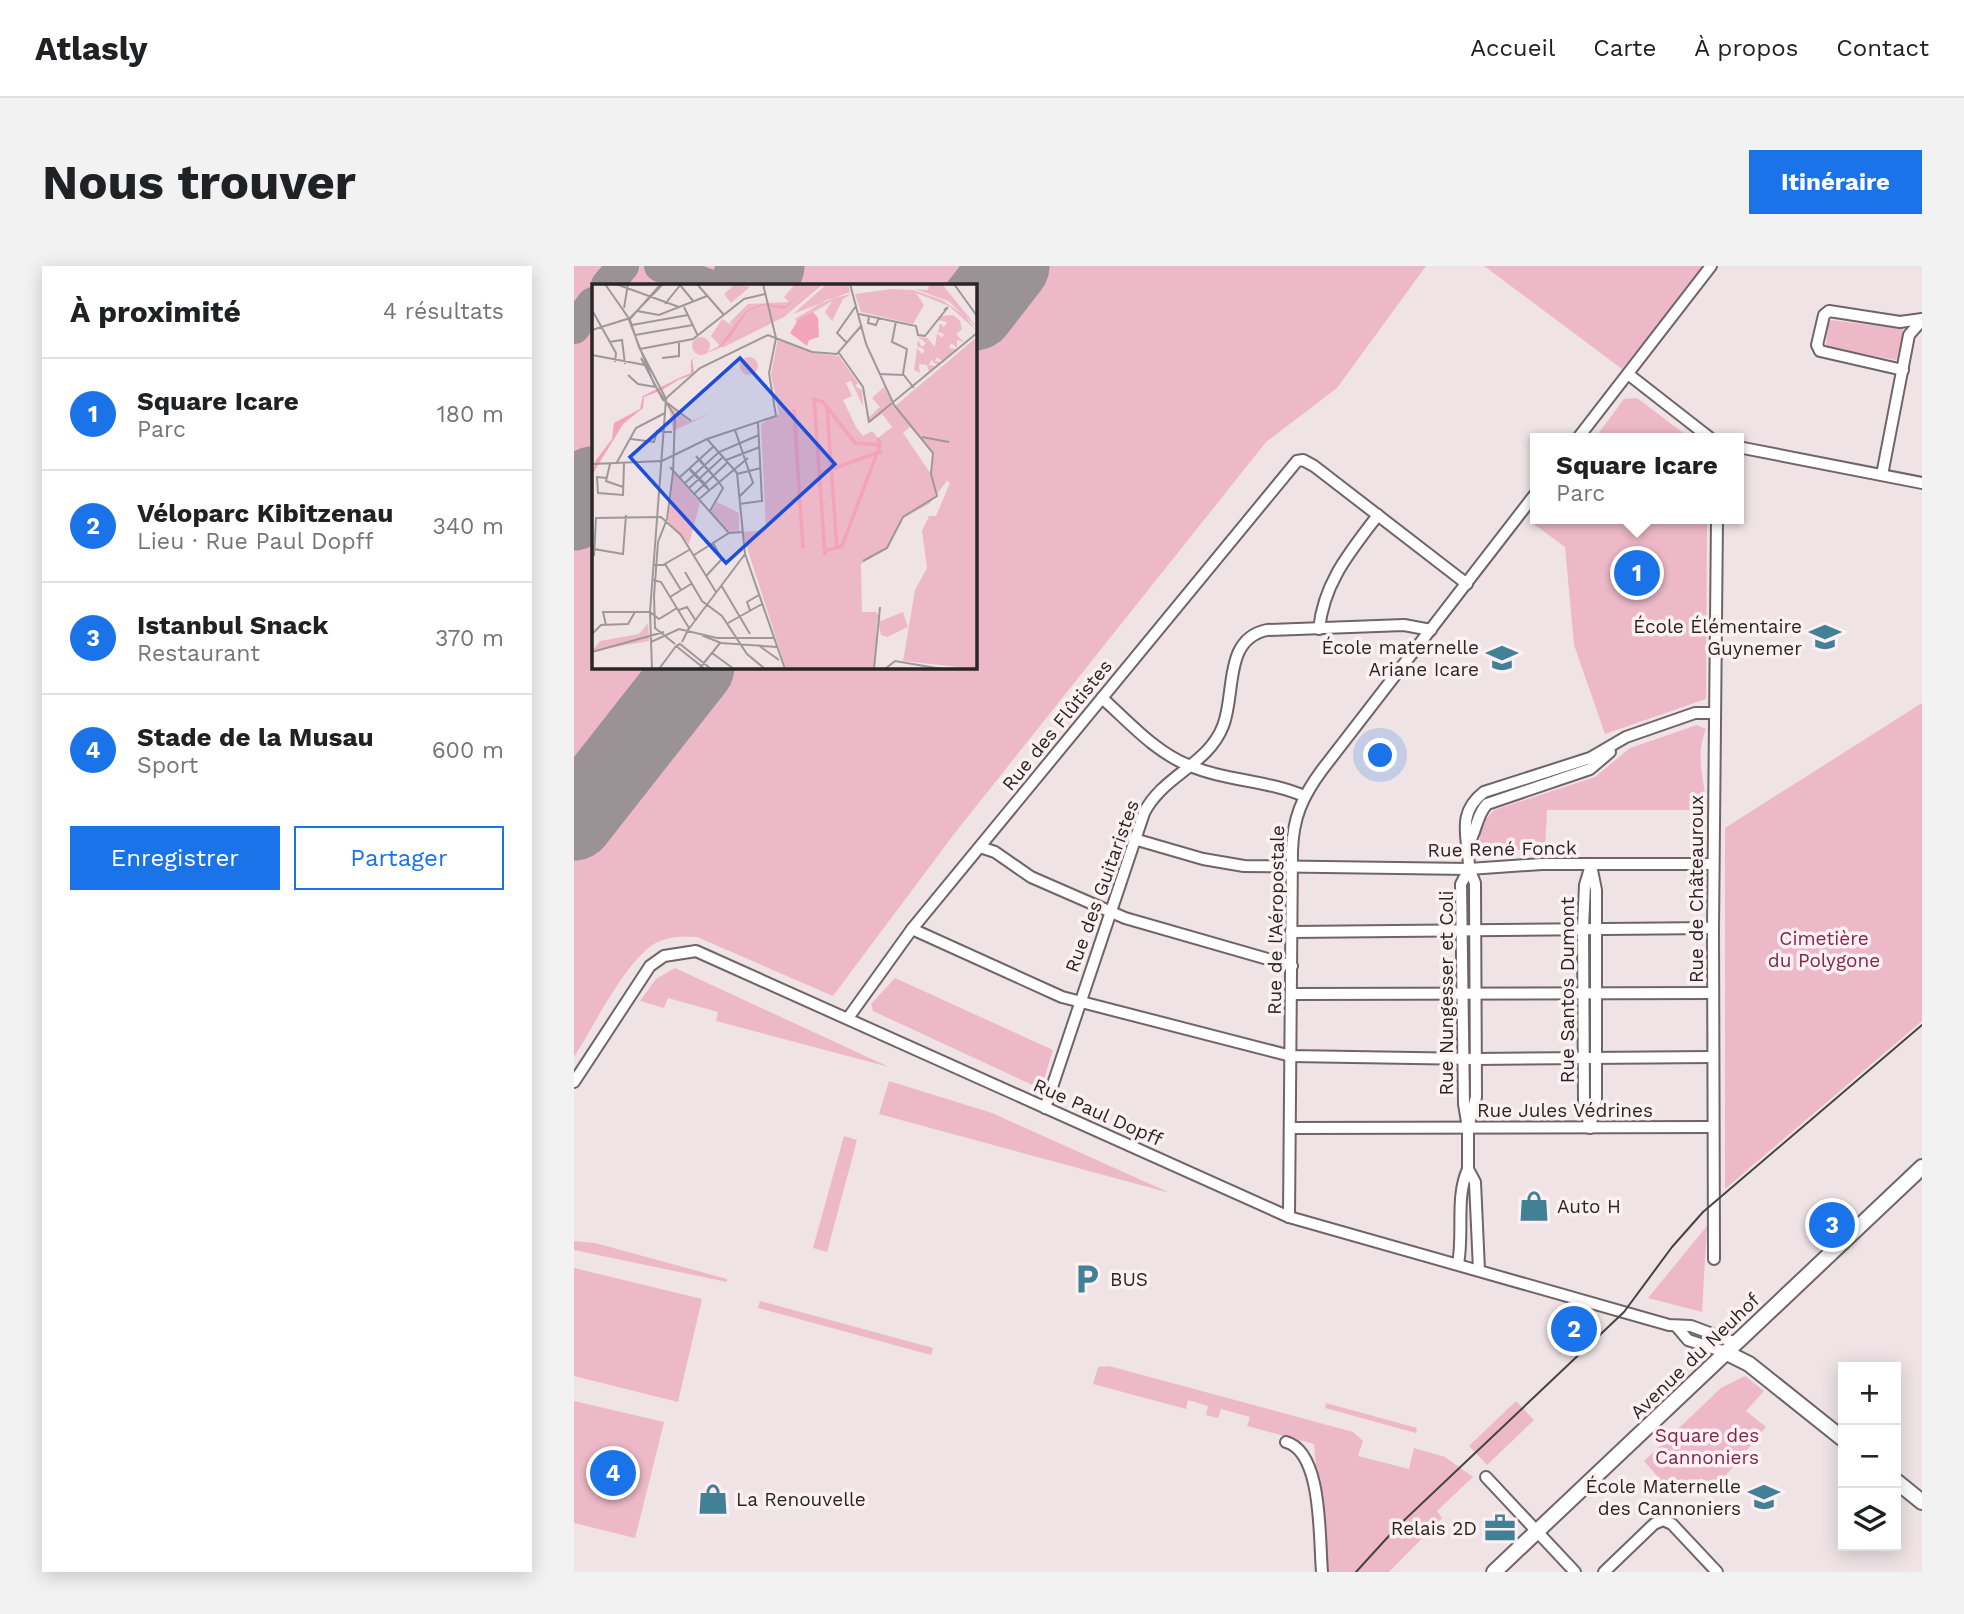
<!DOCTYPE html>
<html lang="fr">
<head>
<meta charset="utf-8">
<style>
	:root { --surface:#fff; --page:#f2f2f2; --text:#202124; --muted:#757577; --line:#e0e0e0; --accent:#1a73e8 }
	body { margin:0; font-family:"Work Sans",sans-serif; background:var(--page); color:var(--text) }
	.controls { position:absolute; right:21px; bottom:21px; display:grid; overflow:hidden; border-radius:0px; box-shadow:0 4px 18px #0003 }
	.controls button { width:63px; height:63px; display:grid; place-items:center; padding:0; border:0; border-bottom:2px solid var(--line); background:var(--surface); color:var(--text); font:35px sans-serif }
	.you { position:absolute; left:807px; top:490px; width:24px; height:24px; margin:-18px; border:5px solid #fff; border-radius:50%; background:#1a73e8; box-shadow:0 0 0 10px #1a73e833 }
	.badge { display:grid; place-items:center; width:46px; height:46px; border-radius:50%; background:var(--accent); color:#fff; font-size:23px; font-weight:700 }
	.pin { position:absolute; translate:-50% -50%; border:4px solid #fff; box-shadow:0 2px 7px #0006 }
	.popup { position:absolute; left:956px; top:167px; width:214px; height:91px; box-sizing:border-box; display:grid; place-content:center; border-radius:0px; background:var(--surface); filter:drop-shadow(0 2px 5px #0005); font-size:23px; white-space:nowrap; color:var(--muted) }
	.popup b { font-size:26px; color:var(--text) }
	.popup::after { content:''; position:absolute; left:50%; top:100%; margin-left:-14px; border:14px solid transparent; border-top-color:var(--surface) }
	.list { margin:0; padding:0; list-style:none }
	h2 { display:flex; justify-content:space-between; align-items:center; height:91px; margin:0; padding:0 28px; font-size:30px }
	h2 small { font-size:23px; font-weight:400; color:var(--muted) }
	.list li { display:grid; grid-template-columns:46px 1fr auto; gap:21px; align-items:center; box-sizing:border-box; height:112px; padding:0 28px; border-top:2px solid var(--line) }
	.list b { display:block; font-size:26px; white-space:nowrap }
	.list p { margin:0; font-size:23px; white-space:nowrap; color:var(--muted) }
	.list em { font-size:23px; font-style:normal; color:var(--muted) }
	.actions { display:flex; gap:14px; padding:21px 28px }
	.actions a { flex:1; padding:16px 0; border:2px solid var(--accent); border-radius:0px; text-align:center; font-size:24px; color:var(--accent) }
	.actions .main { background:var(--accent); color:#fff }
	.icon { flex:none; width:38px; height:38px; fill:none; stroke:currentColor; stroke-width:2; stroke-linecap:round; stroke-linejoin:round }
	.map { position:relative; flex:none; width:1348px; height:1306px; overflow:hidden; border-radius:0px }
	header { display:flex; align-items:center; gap:42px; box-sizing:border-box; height:98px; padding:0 35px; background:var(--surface); border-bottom:2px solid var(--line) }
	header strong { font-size:33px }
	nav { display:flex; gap:38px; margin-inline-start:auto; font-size:24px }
	.intro { display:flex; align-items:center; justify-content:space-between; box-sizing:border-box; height:168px; padding:0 42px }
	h1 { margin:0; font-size:49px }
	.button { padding:18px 32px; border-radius:0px; background:var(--accent); color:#fff; font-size:24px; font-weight:700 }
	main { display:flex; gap:42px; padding:0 42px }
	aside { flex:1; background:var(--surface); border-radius:0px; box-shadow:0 4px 18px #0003 }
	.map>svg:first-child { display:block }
</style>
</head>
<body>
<header>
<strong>Atlasly</strong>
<nav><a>Accueil</a><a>Carte</a><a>À propos</a><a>Contact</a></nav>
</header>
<div class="intro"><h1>Nous trouver</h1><a class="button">Itinéraire</a></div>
<main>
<aside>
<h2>À proximité<small>4 résultats</small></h2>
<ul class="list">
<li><span class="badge">1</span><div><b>Square Icare</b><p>Parc</p></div><em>180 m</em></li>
<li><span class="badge">2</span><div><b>Véloparc Kibitzenau</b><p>Lieu · Rue Paul Dopff</p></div><em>340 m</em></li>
<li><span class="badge">3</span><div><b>Istanbul Snack</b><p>Restaurant</p></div><em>370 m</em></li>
<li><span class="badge">4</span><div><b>Stade de la Musau</b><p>Sport</p></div><em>600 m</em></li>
</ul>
<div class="actions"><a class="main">Enregistrer</a><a>Partager</a></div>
</aside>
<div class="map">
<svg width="1348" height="1306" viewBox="0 0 1348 1306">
	<rect width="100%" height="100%" fill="#efe3e6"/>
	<g fill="#edb9c8" fill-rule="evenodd">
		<path d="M0 0H852L763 122 692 176 380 568 259 730 123 671C111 670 99 670 86 675 55 687 19 762 0 791ZM19 19H401V401H19Z"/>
		<polygon points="910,0 1131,0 1048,103"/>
		<polygon points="1257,54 1329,63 1326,92 1322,94 1252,81 1254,57"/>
		<polygon points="1063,132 1116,172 1021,172 1050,133"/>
		<polygon points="961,250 962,253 1133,253 1132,433 1031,468 1000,379 991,281 957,256"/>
		<polygon points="1348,437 1348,755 1151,923 1151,562"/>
		<path d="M1123 459 1132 463C1120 493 1132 515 1132 544H973L971 584H909L906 581V560L920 544 1021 511 1056 482Z"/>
		<polygon points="101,702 315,801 142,755 144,746 94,732 90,742 66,735 82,713"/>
		<polygon points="321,712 479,784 467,823 299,745 297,738"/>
		<polygon points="315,815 418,847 596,927 305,848"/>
		<polygon points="270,870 283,874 253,986 239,982"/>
		<polygon points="1133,960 1128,1046 1074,1032"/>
		<polygon points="0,975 21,977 153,1013 153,1016 0,984"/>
		<polygon points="0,1002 128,1033 104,1136 0,1110"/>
		<polygon points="186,1035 359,1082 357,1089 184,1042"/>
		<polygon points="535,1100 779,1166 789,1175 784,1190 835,1203 840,1182 871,1191 899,1211 863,1245 868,1252 815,1306 751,1306 740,1178 673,1160 676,1151 647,1143 644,1152 632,1149 634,1140 614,1134 612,1143 519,1118 524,1101"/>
		<polygon points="1171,1110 1190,1125 1172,1145 1192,1161 1139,1225 1127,1212 1108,1230 1099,1228 1070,1195 1147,1122"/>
		<polygon points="0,1135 90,1156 61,1272 0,1257"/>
		<polygon points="942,1135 960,1154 913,1199 895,1180"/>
		<polygon points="752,1137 843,1162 842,1167 751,1142"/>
	</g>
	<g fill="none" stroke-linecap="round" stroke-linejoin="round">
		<g stroke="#9a9294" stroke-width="32">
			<polyline points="86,0 134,19"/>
			<polyline points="33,19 49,0"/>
			<polyline points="0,62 19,37"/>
		</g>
		<g stroke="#9a9294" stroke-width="79">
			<polyline points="176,19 191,0"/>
			<polyline points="401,45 436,0"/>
			<polyline points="0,245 19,220"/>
			<polyline points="0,555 121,401"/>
		</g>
		<defs>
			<g id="street">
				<polyline points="1329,104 1246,85 1243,79 1250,49 1255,45 1326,56 1348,53"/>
				<polyline points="1054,108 1136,172"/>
				<polyline points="1004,172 1137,0"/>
				<polyline points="1164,181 1348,217"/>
				<polyline points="1308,209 1335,69 1348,54"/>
				<path d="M745 363C750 316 776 286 804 249"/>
				<path d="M528 432C554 455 581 486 614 499 651 515 693 514 730 530"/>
				<polyline points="560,573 629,593 670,600 895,603 968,598 1139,598"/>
				<path d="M895 577C903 564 902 550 913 538L1016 503 1036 486"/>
				<polyline points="406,581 421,586 457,611 551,652 718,700"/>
				<polygon points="1017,599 1022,624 1022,834 1016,862 1010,835 1009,662 1011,619"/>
				<path d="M895 603C895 573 881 548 910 526L1016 492 1052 471 1121 447H1140"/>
				<polyline points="338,663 488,731 717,790 901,793 1139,791"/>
				<polyline points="717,666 1139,662"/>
				<polyline points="718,728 1139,727"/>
				<polyline points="274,752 338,663 723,195 729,194 740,200 893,318"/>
				<polyline points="0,816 76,700 90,690 122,685 715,951 1095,1059 1117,1060 1162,1077"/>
				<path d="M471 842 570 547C588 510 634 499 649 460 662 427 649 373 693 364L830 359 857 364"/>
				<polyline points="716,862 1139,861"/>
				<polyline points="894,903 894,862 890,838 887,618 895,603 901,617 902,831 894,862"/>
				<path d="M715 951 718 585C719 552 728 531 748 504L962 227"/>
				<polyline points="1140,993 1139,662 1143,253"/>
				<path d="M884 998C890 967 881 931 894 903L901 916 905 1004"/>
				<polyline points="1103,1061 1114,1074 1151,1086"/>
				<path d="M712 1176C749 1186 745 1273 748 1306"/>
				<polyline points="912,1211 1001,1306"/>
				<polyline points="1030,1306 1080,1258 1089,1254 1098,1258 1143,1306"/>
			</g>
			<g id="secondary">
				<polyline points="1151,1086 1175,1098 1269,1173"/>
				<polyline points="1322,1215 1348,1236"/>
				<polyline points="920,1306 1348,901"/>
			</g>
		</defs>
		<use href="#street" stroke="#6f6467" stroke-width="14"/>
		<use href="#secondary" stroke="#6f6467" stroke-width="18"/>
		<use href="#street" stroke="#fff" stroke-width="10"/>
		<use href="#secondary" stroke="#fff" stroke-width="14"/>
		<polyline stroke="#464142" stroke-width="2" points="782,1306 823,1261 1050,1046 1098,981 1129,946 1348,759"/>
	</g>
	<defs>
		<symbol id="school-bare" viewBox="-9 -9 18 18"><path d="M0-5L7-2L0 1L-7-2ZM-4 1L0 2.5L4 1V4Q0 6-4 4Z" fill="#428096" stroke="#fcf0f3" stroke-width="2.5" paint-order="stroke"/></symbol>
		<symbol id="shop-bare" viewBox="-9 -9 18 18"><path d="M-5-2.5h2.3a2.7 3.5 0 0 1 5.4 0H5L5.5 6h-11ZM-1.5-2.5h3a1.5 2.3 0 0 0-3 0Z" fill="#428096" stroke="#fcf0f3" stroke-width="2.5" paint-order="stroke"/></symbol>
		<symbol id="parking-bare" viewBox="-9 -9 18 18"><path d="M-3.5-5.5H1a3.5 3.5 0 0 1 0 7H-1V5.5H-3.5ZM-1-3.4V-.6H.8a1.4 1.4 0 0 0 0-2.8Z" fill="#428096" stroke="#fcf0f3" stroke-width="2.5" paint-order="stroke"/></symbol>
		<symbol id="office-bare" viewBox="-9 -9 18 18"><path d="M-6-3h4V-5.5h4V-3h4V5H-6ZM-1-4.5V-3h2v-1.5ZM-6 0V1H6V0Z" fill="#428096" stroke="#fcf0f3" stroke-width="2.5" paint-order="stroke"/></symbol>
	</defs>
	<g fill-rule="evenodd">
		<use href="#school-bare" x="1229" y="349" width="44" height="44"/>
		<use href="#school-bare" x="906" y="370" width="44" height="44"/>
		<use href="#shop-bare" x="938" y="918" width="44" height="44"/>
		<use href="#parking-bare" x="491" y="991" width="44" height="44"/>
		<use href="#school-bare" x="1168" y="1209" width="44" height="44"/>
		<use href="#shop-bare" x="117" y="1211" width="44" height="44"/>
		<use href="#office-bare" x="904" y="1240" width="44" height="44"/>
	</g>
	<g text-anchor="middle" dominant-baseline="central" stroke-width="7" stroke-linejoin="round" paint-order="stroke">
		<g font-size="19" fill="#2a2627" stroke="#fcf0f3" text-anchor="end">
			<text x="1228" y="360">École Élémentaire<tspan x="1228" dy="22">Guynemer</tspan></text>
			<text x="905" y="381">École maternelle<tspan x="905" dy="22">Ariane Icare</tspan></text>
			<text x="983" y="940" text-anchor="start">Auto H</text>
			<text x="536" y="1013" text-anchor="start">BUS</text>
			<text x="1167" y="1220">École Maternelle<tspan x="1167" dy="22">des Cannoniers</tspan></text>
			<text x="162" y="1233" text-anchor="start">La Renouvelle</text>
			<text x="903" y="1262">Relais 2D</text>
		</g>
		<g font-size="19" fill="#2a2627" stroke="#fcf0f3">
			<text transform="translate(483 459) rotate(-51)">Rue des Flûtistes</text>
			<text transform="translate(928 583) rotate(-1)">Rue René Fonck</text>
			<text transform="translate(528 620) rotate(-70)">Rue des Guitaristes</text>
			<text transform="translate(1122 623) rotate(-90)">Rue de Châteauroux</text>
			<text transform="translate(702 654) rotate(-89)">Rue de l'Aéropostale</text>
			<text transform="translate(993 724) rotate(-90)">Rue Santos Dumont</text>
			<text transform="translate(872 727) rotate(-90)">Rue Nungesser et Coli</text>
			<text x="991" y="844">Rue Jules Védrines</text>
			<text transform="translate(524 846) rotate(24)">Rue Paul Dopff</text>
			<text transform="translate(1121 1090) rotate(-44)">Avenue du Neuhof</text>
		</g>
		<g font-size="19" fill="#81254b" stroke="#fcf0f3">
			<text x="1250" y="672">Cimetière<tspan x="1250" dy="22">du Polygone</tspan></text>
			<text x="1133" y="1169">Square des<tspan x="1133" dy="22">Cannoniers</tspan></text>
		</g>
	</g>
	<g transform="translate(18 18)">
		<rect width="385" height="385" fill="#efe3e6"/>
		<path d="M143 0 158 3 139 19 132 10ZM203 0H231L192 33 130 64 119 52 130 35 141 42 138 38 156 20 197 18 192 13ZM235 0H256L258 8 201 30ZM337 0H350L385 43 356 17 323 5 336 6ZM300 5 321 6 350 16 372 31 385 47 357 22 324 9 332 21 321 40 269 28 263 10ZM259 10 251 15 240 37 233 28 240 17 205 38 203 35 234 16ZM350 32 361 31 368 37 370 45 364 50 372 58 365 56V64L359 59 357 64 364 65 350 77 345 73 343 77 349 78 345 81 339 76 337 81 344 82 337 88 335 81 327 80 328 89 322 86 325 64 330 70 333 66 325 62 326 56 330 63 334 59 326 53 335 54 343 63 345 49 350 54 352 50 346 48 348 39 352 43 355 38 346 36ZM100 62a9 9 0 1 1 18 0a9 9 0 1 1-18 0ZM385 53V385L311 377 323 306 335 284 330 247 337 232H344L358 199 355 197 337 220 311 234 295 264 269 280 270 328H284L289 334 285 336 283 385H194L150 248 174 246 169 140 187 130 179 90 186 54 220 69 247 72 266 99 263 102 270 106 271 122 259 97 254 99 260 112 251 116 264 143 271 152 280 147 286 154 300 143 290 130 277 139 275 135 288 123 280 114 292 103 302 123ZM318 143 341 169 339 190 311 149ZM148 82a9 9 0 1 1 18 0a9 9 0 1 1-18 0ZM76 118 97 138 120 129 81 147ZM82 189 108 219 97 260 76 237ZM125 218 147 229V247L138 248 119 228ZM311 328 316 343 295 353 289 351 286 338ZM56 339 57 357 0 367 8 357 47 350Z" fill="#edb9c8" fill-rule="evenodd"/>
		<path d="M220 1 192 25 171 21 155 28 137 55 127 64 100 75 102 88 97 92 86 96 70 106 52 113 51 124 31 140 0 191 4 176 20 155 22 139 48 125 51 112 85 95 99 89V76L126 63 154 27 170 20 194 22ZM221 28 226 34 227 53 217 56 215 62 198 49 206 36Z" fill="#f3a3bc"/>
		<path fill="none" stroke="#f3a3bc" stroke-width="3.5" d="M222 114 233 271M222 116 231 118 263 159 288 161 286 154M235 123 245 266M202 125 211 264M227 190 290 167M233 267 250 262 288 161"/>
		<path fill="none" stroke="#a0979a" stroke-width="2" d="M13 0 38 36 47 63 74 115 58 328 60 385M24 0 87 23M69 0 37 36 62 100 83 132 81 189 75 235 66 258 62 312 63 344 83 360M105 0 132 31M258 0 274 60 302 121 341 169 339 190 345 212 311 233 295 264 271 277M362 0 385 32M88 1 102 18M73 20 89 0M92 23 106 52M32 24 36 0M0 26 24 69 23 78M45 27 67 31 115 12M267 30 324 42 326 51 333 52 356 23 352 26M277 32 276 39 284 41 287 33M304 37 300 58 315 65 311 90 322 104M40 41 96 31M0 46 38 34 71 0M43 51 101 41M17 58 30 56 33 80M255 59 245 49 264 22M48 65 101 55 152 15 173 10M247 69 271 103 277 138 385 49M0 71 53 81M49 74 71 116M70 74 87 72V59M287 90 312 91M36 91 46 100 64 103M71 117 108 84 176 51 220 68 245 70 270 41M74 118 99 137M143 146 161 199 147 213M330 153 357 158M39 155 62 158 65 147 80 148M104 172 109 178 126 197 107 175M134 176 168 163M0 180 70 177 115 155 184 132 177 89 184 54 171 0M18 180 14 197 31 203M24 180 44 144 73 129M78 183 137 249M97 184 113 200 117 206 99 187ZM145 190 169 184M88 193 122 162M15 194 5 193 6 209 31 211 32 179M93 199 127 168 167 151M97 204 131 173M102 210 136 178M107 215 156 174M147 220 170 217 166 139M118 227 131 204 126 197M2 265 31 270 34 231M153 270 193 385M102 271 137 249 150 248M2 272 4 234 69 233 89 251 124 308M73 280 89 306M62 281H71L97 266M93 288 110 317 130 332 155 370 173 385M114 292 130 275 121 259M61 296 69 298 97 344 90 358M129 301 158 350M78 313 99 300M87 326 95 323 104 337M158 326 155 318 167 311M58 328 67 335 85 324M136 339 170 320M14 341 11 328H57M96 346 153 270 145 189 115 155M0 350 9 341 36 340 43 328M109 351 129 359 185 363M59 358 87 345 125 354H182M166 361 187 376M84 362 88 360 119 385M84 362 113 385M0 368 72 348M120 369 142 385M67 385 84 362M107 385 128 359M282 385 288 323M293 385 303 377 350 385"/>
		<path fill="#1d4ed8" fill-opacity="0.15" stroke="#1d4ed8" stroke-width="3.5" d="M148 74 243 180 134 279 38 173Z"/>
		<rect width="385" height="385" fill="none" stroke="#2a2627" stroke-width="3.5"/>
	</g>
</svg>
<div class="controls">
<button>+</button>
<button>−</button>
<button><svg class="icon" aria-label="layers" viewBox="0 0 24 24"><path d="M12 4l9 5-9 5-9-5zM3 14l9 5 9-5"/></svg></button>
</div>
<div class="you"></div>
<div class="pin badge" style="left:1063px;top:307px">1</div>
<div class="popup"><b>Square Icare</b>Parc</div>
<div class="pin badge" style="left:1000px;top:1063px">2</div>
<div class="pin badge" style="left:1258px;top:959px">3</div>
<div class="pin badge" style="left:39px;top:1207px">4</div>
</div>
</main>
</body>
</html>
